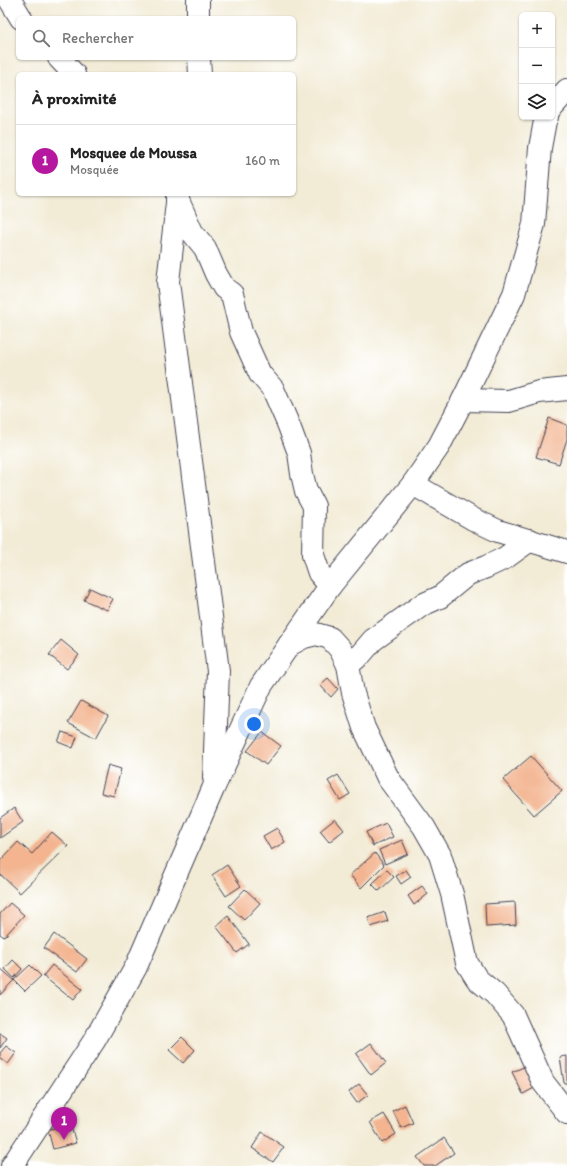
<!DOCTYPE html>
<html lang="fr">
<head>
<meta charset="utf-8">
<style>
	:root { --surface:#fff; --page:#f2f2f2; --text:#222; --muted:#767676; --line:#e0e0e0; --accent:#b5179e }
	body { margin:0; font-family:Itim,sans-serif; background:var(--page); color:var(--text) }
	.controls { position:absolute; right:12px; top:12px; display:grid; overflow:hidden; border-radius:6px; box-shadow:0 1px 3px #0004 }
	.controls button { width:36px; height:36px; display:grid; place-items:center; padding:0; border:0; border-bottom:1px solid var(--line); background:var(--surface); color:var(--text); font:20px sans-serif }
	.you { position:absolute; left:254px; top:724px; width:14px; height:14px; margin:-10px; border:3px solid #fff; border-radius:50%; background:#1a73e8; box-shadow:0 0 0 6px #1a73e833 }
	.badge { display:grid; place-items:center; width:26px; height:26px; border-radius:50%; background:var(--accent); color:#fff; font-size:13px; font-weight:700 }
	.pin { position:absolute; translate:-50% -33px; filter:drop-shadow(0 1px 2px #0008) }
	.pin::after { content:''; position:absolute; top:21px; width:14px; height:12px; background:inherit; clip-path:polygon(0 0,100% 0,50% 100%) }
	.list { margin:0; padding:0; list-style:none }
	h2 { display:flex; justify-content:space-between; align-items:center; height:52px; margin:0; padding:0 16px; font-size:17px }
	h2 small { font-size:13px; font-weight:400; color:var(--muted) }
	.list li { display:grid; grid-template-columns:26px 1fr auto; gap:12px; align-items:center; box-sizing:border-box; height:72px; padding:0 16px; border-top:1px solid var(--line) }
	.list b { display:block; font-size:15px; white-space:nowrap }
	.list p { margin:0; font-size:13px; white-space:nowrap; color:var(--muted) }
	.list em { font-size:13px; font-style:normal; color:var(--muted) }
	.icon { flex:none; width:22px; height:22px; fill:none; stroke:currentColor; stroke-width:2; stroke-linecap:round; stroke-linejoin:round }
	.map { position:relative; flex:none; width:567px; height:1166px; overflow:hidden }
	.search { position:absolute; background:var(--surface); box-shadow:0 1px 3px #0004; left:16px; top:16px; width:280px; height:44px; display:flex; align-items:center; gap:10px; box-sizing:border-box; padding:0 14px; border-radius:6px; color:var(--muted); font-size:15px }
	.panel { position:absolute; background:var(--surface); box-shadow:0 1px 3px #0004; left:16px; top:72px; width:280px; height:124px; border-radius:6px }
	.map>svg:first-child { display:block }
</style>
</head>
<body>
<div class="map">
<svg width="567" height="1166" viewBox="0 0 567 1166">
	<rect width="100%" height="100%" fill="#fff"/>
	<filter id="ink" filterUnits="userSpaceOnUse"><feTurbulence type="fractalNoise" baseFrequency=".025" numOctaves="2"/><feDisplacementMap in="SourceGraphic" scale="8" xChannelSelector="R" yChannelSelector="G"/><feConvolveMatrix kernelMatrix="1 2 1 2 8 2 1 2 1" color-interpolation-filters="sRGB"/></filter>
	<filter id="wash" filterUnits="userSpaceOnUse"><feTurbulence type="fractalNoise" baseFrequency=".012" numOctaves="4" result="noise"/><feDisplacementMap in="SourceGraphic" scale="16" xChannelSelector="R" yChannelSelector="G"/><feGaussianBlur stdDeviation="0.9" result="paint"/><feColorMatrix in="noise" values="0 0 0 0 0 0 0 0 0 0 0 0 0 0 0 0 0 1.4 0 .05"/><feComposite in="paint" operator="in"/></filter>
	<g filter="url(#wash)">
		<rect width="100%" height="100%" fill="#f2ebd5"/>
		<g id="blocks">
			<g fill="#f3b48f">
				<polygon points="549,418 567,425 567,439 559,464 536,457"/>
				<polygon points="90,588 113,599 107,610 84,600"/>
				<polygon points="61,640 79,655 67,669 49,655"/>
				<polygon points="328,678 338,689 331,697 320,685"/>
				<polygon points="81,701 108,716 96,738 68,723"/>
				<polygon points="62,732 77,737 73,748 58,742"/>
				<polygon points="262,732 281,746 266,765 247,751"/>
				<polygon points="531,756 562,791 534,815 503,780"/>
				<polygon points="108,765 121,769 114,796 101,793"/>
				<polygon points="338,775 350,794 340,800 328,781"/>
				<polygon points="14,808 23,822 0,838 0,818"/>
				<polygon points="335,819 344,830 329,842 320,831"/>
				<polygon points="386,823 393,837 373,846 366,832"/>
				<polygon points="277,828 285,842 271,850 263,836"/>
				<polygon points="52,832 68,846 20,893 0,874 0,861 18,842 32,854"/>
				<polygon points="402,840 408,854 385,864 379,850"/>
				<polygon points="375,853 384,865 361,888 350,875"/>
				<polygon points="227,865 241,886 226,896 212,875"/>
				<polygon points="387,870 394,877 379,891 372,884"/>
				<polygon points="406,870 411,877 401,884 396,876"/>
				<polygon points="422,886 428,894 414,905 408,896"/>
				<polygon points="245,889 260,903 244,920 229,906"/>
				<polygon points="515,902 516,925 486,927 485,904"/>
				<polygon points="10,903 24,915 4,937 0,934 0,914"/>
				<polygon points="385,912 388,921 371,927 368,918"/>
				<polygon points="228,916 249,944 237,953 216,926"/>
				<polygon points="54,934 87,959 77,972 44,948"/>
				<polygon points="13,960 22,969 14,978 5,969"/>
				<polygon points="30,965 41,976 25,991 14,980"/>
				<polygon points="52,965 82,989 73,1000 43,976"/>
				<polygon points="0,968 14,980 0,995"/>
				<polygon points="0,1033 7,1038 0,1048"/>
				<polygon points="182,1037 195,1050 183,1063 169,1050"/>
				<polygon points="371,1043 386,1063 371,1075 356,1054"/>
				<polygon points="6,1046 16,1053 8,1064 0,1058 0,1053"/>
				<polygon points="567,1056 567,1083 564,1083 560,1057"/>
				<polygon points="526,1066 536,1087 523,1094 512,1072"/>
				<polygon points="359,1084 368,1095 357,1103 349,1092"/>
				<polygon points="405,1105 413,1123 401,1128 393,1111"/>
				<polygon points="384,1114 396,1134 382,1143 370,1122"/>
				<polygon points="70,1123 76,1143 53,1149 48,1130"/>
				<polygon points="262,1132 284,1147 273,1162 252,1148"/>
				<polygon points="444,1138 454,1153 435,1166 424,1166 417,1157"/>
			</g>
		</g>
	</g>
	<g filter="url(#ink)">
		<use href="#blocks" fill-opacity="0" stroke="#414052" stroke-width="1"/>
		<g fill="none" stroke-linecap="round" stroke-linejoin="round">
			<defs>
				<g id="street">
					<polyline points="10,0 21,18"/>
					<polyline points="198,0 198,18"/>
					<polyline points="59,58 74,74"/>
					<polyline points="199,58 200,74"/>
					<polyline points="552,107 567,90"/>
					<polyline points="178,194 168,282 218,671 214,778"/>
					<polyline points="177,198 192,232 205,248 216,274 224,288 232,294 241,332 260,374 273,389 289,426 299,453 302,474 306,491 314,506 313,555 319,573 330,586"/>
					<polyline points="463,400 509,401 539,392 567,389"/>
					<polyline points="413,484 473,519 498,531 567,552"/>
					<polyline points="289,645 304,637 316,634 330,638 340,649 348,665 353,693 364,728 388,778 424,827 440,855 452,894 467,963 477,979 495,994 513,1015 543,1082 567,1113"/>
					<polyline points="348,665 361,654 373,640 422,605 440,597 468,574 486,567 505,558 530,540"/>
					<polyline points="12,1166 94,1041 136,967 213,789 261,686 289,645 330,586 413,484 439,446 463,400 514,294 534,224 540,148 545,121 547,117"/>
				</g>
			</defs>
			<use href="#street" stroke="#414052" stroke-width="24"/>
			<use href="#street" stroke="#fff" stroke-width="22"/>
		</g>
	</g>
</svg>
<div class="controls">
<button>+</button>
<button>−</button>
<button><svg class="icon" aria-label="layers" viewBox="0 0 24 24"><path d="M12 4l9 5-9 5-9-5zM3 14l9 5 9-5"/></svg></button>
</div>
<div class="you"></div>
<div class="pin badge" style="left:64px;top:1140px">1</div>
<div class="search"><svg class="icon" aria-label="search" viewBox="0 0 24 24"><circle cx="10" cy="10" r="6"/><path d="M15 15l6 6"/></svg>Rechercher</div>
<section class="panel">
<h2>À proximité<small></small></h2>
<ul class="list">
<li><span class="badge">1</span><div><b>Mosquee de Moussa</b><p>Mosquée</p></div><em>160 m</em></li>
</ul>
</section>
</div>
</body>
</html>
